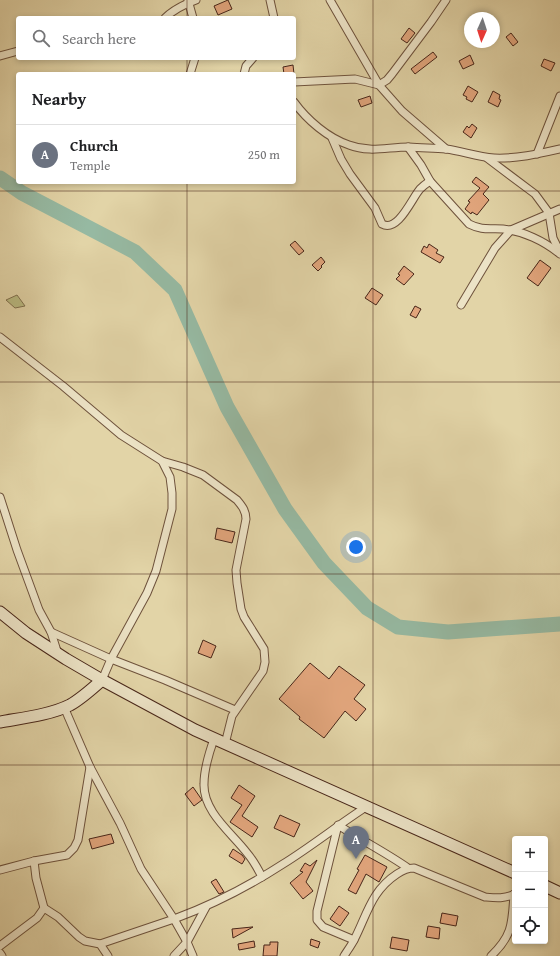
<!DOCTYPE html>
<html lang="en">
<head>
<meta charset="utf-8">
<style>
	:root { --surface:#fff; --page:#f6f6f6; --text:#202124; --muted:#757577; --line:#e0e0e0; --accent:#0b8043 }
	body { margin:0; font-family:"Gentium Book Plus",serif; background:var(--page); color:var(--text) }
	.controls { position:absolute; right:12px; bottom:12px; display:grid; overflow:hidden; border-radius:4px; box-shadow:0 2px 6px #0003 }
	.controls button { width:36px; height:36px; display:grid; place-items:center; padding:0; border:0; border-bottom:1px solid var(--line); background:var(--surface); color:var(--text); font:20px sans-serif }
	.compass { position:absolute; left:464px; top:12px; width:36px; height:36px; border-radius:50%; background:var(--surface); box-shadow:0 2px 6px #0003; rotate:183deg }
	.you { position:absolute; left:356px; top:547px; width:14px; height:14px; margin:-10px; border:3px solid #fff; border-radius:50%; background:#1a73e8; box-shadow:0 0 0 6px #1a73e833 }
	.badge { display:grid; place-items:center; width:26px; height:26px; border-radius:50%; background:var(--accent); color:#fff; font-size:13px; font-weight:700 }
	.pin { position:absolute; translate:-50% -33px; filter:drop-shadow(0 1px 2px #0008) }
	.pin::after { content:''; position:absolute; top:21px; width:14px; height:12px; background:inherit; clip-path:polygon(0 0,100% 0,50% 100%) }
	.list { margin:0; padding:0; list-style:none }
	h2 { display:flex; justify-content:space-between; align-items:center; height:52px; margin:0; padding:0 16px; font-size:17px }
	h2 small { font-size:13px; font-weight:400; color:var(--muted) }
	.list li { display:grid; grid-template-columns:26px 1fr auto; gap:12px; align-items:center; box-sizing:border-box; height:60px; padding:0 16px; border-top:1px solid var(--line) }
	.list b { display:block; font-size:15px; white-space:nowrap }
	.list p { margin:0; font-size:13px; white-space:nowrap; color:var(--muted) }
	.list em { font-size:13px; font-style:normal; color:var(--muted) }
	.icon { flex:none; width:22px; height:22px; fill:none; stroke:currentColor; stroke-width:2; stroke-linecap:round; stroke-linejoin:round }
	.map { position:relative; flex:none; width:560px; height:956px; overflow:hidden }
	.search { position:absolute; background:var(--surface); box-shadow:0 2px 6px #0003; left:16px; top:16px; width:280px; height:44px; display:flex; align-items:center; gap:10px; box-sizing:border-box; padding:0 14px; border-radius:4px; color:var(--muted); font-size:15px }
	.panel { position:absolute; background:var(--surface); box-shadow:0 2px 6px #0003; left:16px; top:72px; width:280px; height:112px; border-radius:4px }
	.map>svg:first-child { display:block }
</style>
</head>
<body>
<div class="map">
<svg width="560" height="956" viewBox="0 0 560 956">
	<rect width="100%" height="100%" fill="#e2d4a7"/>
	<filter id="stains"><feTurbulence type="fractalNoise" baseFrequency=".005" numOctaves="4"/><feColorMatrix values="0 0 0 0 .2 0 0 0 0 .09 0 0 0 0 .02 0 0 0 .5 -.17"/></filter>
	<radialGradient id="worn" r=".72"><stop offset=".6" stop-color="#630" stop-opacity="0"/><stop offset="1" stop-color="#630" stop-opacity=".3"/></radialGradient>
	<polygon fill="#babb82" stroke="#81704e" points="17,295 25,306 15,308 6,300"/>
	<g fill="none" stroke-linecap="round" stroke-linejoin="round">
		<polyline stroke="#96b9a2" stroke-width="15" points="0,178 22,193 135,252 175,290 227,407 285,509 324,563 367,608 398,627 448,632 560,624"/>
	</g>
	<g fill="#e1a57c" stroke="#482619">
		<polygon points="228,0 232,9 218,15 214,6"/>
		<polygon points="409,28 415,33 407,43 401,39"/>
		<polygon points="511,33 518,42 513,46 506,37"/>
		<polygon points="433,52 437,57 415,74 411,69"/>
		<polygon points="470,55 474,64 463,69 459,61"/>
		<polygon points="544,59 555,63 551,71 541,66"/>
		<polygon points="293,65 294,74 284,74 283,67"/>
		<polygon points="468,86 478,92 472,102 466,99 467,97 463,95"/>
		<polygon points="493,91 500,95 499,99 501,100 498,107 488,102"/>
		<polygon points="370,96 372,103 361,107 358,100"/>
		<polygon points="472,124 477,128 471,138 463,132 467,126 469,128"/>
		<polygon points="476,177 489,187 483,194 489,200 477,215 472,212 471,214 465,209 470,202 468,201 480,188 472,182"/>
		<polygon points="295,241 304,251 299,255 290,245"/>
		<polygon points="429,244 438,250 436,253 444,257 440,263 421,252 424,246 427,248"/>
		<polygon points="321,257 325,262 321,266 322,267 318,271 312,265"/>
		<polygon points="540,260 551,268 538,286 527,278"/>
		<polygon points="404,266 414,274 404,285 396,279 400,275 398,274"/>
		<polygon points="372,288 383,295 376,305 365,298"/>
		<polygon points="415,306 421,309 416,318 410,315"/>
		<polygon points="217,528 235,532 232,543 215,539"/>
		<polygon points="203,640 216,646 211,658 198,653"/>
		<polygon points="310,663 329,679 339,666 365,685 354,699 366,709 356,721 345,711 324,738 299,719 300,717 279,699"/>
		<polygon points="239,785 255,796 242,816 258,827 252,837 230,822 242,805 231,798"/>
		<polygon points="193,787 202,800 194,806 185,794"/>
		<polygon points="280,815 300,824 294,837 274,828"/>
		<polygon points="111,834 114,843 92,849 89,839"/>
		<polygon points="233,849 242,855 245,859 242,864 229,856"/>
		<polygon points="365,855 387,867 379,882 366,874 356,894 348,890 359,870 357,869"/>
		<polygon points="317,860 306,882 313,891 303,899 290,883 303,872 300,871 305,863 310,866"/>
		<polygon points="216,879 224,892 219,894 211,882"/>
		<polygon points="339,906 349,913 340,926 330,919"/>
		<polygon points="442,913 458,916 456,926 440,923"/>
		<polygon points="428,926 440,928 439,939 426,937"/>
		<polygon points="252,927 253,927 233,938 232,929"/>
		<polygon points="392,937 409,940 407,951 390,948"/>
		<polygon points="311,939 320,942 318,948 310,945"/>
		<polygon points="254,941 255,947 239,950 238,944"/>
		<polygon points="270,942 278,942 277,956 263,956 264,945 270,945"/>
	</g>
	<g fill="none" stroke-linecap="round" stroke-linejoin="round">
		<defs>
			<g id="street">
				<polyline points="188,0 193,18"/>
				<polyline points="270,0 274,18"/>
				<polyline points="330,0 379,85 402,111 446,149"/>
				<path d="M165 18C173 10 185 4 196 0"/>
				<polyline points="0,56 18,51"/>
				<polyline points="190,74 195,58"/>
				<polyline points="244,74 246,66 253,58"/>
				<polyline points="294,82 355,79 379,85 387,80 392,74 431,22 446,0"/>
				<path d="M294 102C307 120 328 138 349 145 370 153 387 147 409 147 421 148 434 148 446 149 462 151 477 157 494 158 516 159 538 154 560 149"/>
				<path d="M332 138 341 159 350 174 375 208 382 224C398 233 412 198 420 189 423 186 427 183 430 181"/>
				<path d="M408 147 421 165 430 181 469 224C483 231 489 228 503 229 523 231 544 241 560 254"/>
				<polyline points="537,154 560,96"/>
				<polyline points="487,158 535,194 549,213 553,238 560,252"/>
				<polyline points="461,305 495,248 511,230 560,209"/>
				<polyline points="0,337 63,386 121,435 162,461 170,477 172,493 172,509 156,571 147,593 111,659 102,680"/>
				<path d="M162 461 183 467 203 475 237 500C242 506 246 511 246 519L236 570 237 583 241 609 244 617 264 649 265 662 263 671 232 716 225 744"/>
				<polyline points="0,497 17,550 39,610 51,632 58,654"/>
				<polyline points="51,632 111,659 165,680 235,710"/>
				<path d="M64 707 90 767 120 823 141 869 174 919C212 905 249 886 283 864 312 846 338 825 366 807"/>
				<path d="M214 739C209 753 204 768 204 784 203 812 232 833 247 853 253 860 258 869 262 877"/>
				<polyline points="0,870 34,861 67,855 74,848 78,840 90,767"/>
				<polyline points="44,908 58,917 79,937 85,941 100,944 108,956"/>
				<path d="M354 940 323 927 317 920V911L338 825C361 840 385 852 408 868"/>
				<polyline points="100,944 174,919 187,942 193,956"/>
				<polyline points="0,946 37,918 44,908 36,878 34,861"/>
				<polyline points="0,953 2,956"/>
				<polyline points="174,956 187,942 206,907"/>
				<path d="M344 956C347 951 351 946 354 940 367 915 371 891 397 874 403 870 407 868 414 868L485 897C496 898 504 899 515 894"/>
				<path d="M491 956C513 935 512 923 514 894"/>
			</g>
			<g id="secondary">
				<polyline points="0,612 26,633 66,659 102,680 195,730 515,873"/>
				<path d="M0 722C22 718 50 715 70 705 81 699 92 689 102 680"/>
				<polyline points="545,886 560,893"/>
			</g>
		</defs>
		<use href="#street" stroke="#6e523c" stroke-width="9"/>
		<use href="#secondary" stroke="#482619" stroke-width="13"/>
		<use href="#street" stroke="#ece3c6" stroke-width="7"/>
		<use href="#secondary" stroke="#ece3c6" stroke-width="11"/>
	</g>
	<path fill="none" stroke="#482619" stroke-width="1" stroke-opacity="0.55" d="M187 0V18M373 0V956M187 58V74M187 182V956M0 191H560M0 382H560M0 574H560M0 765H560"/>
	<rect width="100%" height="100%" filter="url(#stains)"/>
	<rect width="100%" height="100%" fill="url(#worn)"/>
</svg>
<div class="controls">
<button>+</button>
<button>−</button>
<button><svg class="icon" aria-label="locate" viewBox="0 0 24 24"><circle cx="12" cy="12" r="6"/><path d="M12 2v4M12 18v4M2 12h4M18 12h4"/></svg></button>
</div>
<svg class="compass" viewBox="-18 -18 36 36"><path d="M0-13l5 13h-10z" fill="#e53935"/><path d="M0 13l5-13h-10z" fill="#757577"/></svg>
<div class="you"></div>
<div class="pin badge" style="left:356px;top:859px;background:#6b7280">A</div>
<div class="search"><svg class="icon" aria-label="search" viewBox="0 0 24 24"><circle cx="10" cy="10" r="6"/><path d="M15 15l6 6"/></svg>Search here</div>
<section class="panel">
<h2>Nearby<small></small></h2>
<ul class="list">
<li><span class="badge" style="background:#6b7280">A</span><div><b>Church</b><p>Temple</p></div><em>250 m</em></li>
</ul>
</section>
</div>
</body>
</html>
